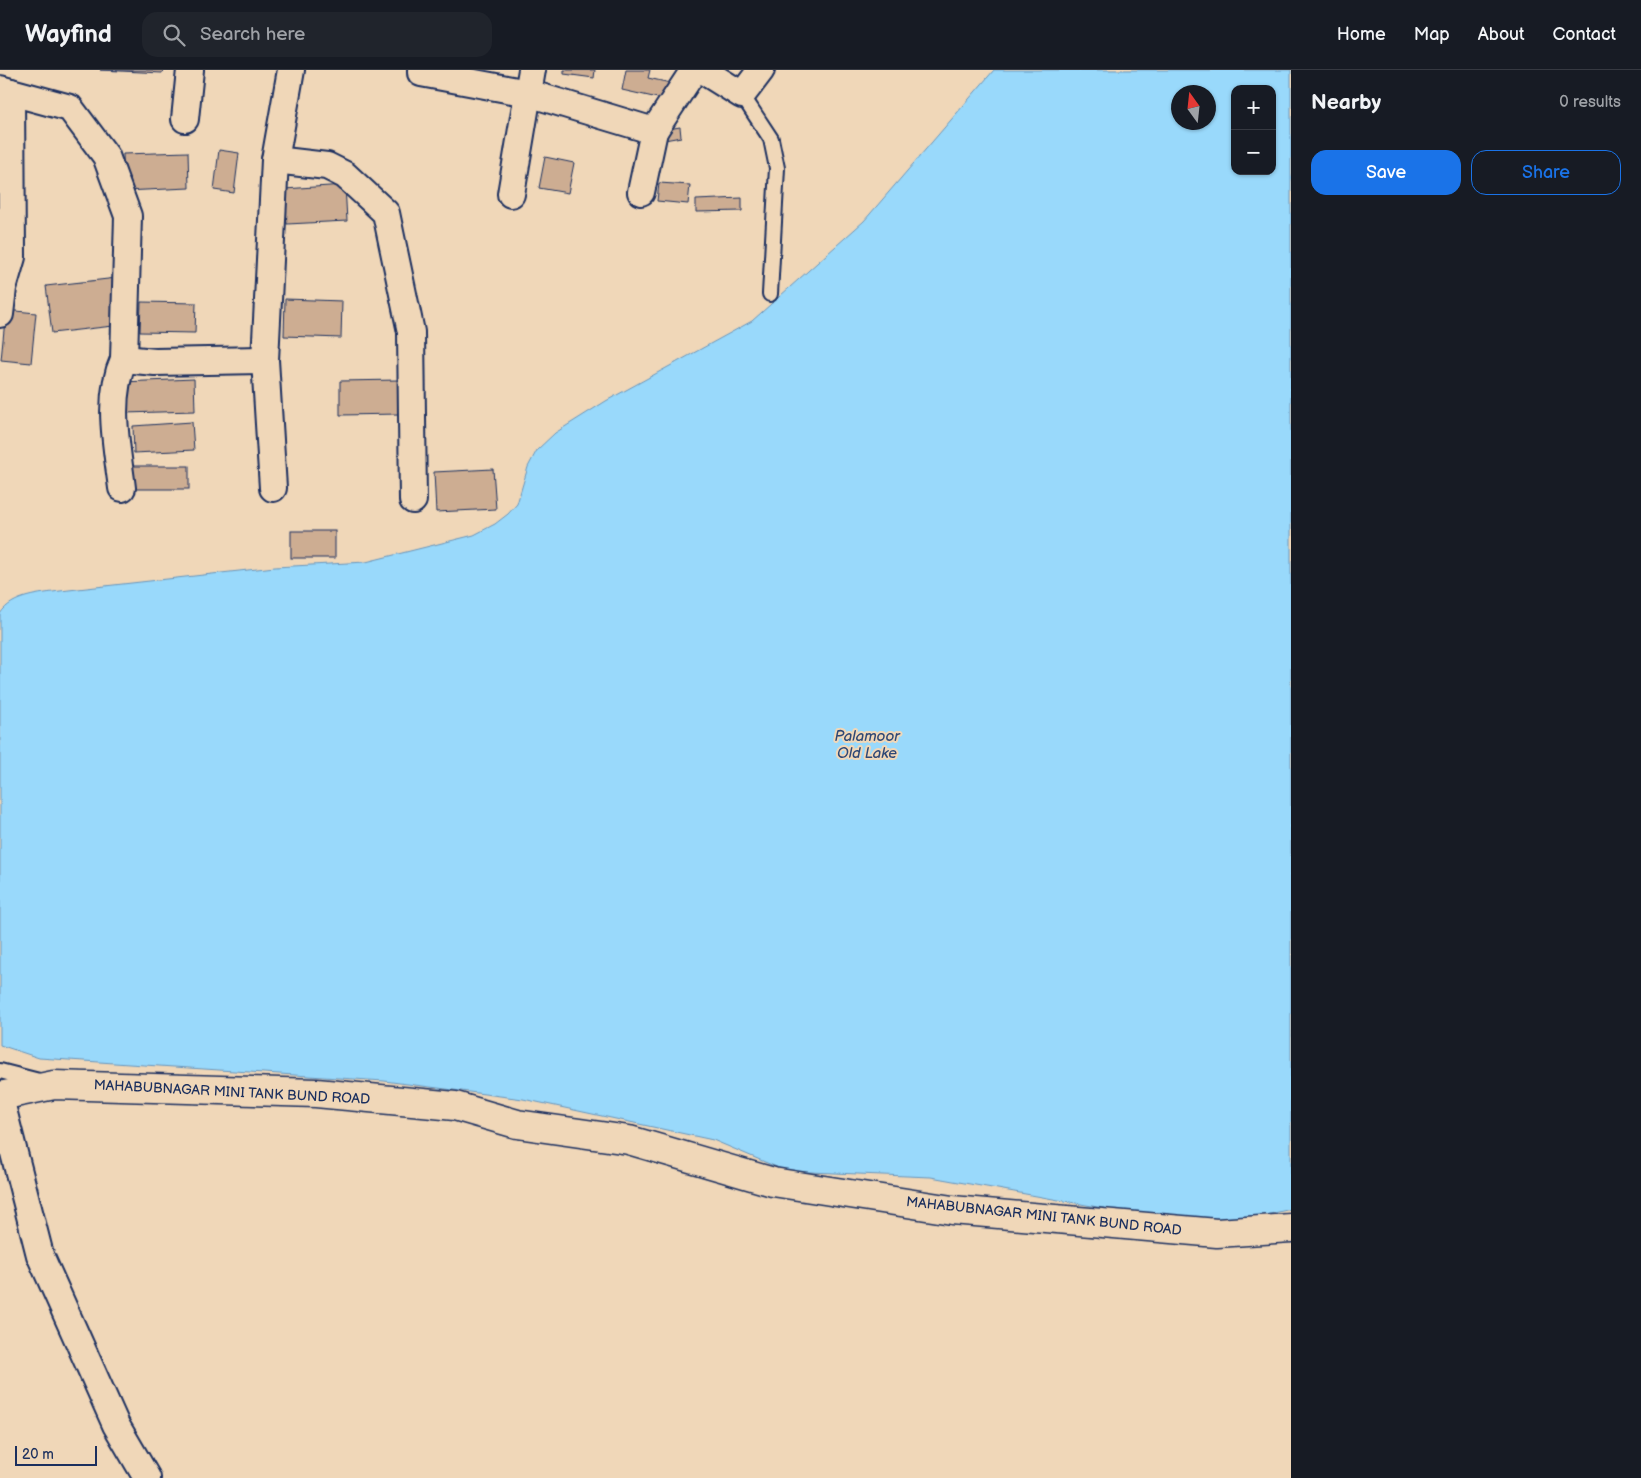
<!DOCTYPE html>
<html lang="en">
<head>
<meta charset="utf-8">
<style>
	:root { --surface:#171b24; --page:#20242c; --text:#f1f3f6; --muted:#9ea1a6; --line:#363941; --accent:#1a73e8 }
	body { margin:0; font-family:"Balsamiq Sans",sans-serif; background:var(--page); color:var(--text) }
	.controls { position:absolute; right:15px; top:15px; display:grid; overflow:hidden; border-radius:10px; box-shadow:0 1px 4px #0004 }
	.controls button { width:45px; height:45px; display:grid; place-items:center; padding:0; border:0; border-bottom:1px solid var(--line); background:var(--surface); color:var(--text); font:25px sans-serif }
	.compass { position:absolute; left:1171px; top:15px; width:45px; height:45px; border-radius:50%; background:var(--surface); box-shadow:0 1px 4px #0004; rotate:345deg }
	.scale { position:absolute; left:15px; bottom:12px; width:82px; box-sizing:border-box; padding-left:5px; border:2px solid #1b2f5e; border-top:0; font-size:14px; line-height:18px; white-space:nowrap; color:#1b2f5e; -webkit-text-stroke:4px #f0d7b8; paint-order:stroke }
	.list { margin:0; padding:0; list-style:none }
	h2 { display:flex; justify-content:space-between; align-items:center; height:65px; margin:0; padding:0 20px; font-size:21px }
	h2 small { font-size:16px; font-weight:400; color:var(--muted) }
	.actions { display:flex; gap:10px; padding:15px 20px }
	.actions a { flex:1; padding:11px 0; border:1px solid var(--accent); border-radius:15px; text-align:center; font-size:18px; color:var(--accent) }
	.actions .main { background:var(--accent); color:#fff }
	.icon { flex:none; width:28px; height:28px; fill:none; stroke:currentColor; stroke-width:2; stroke-linecap:round; stroke-linejoin:round }
	.map { position:relative; flex:none; width:1291px; height:1408px; overflow:hidden }
	header { display:flex; align-items:center; gap:30px; box-sizing:border-box; height:70px; padding:0 25px; background:var(--surface); border-bottom:1px solid var(--line) }
	header strong { font-size:24px }
	nav { display:flex; gap:28px; margin-inline-start:auto; font-size:18px }
	.search { width:350px; height:45px; background:var(--page); display:flex; align-items:center; gap:12px; box-sizing:border-box; padding:0 18px; border-radius:15px; color:var(--muted); font-size:19px }
	main { display:flex }
	aside { flex:1; background:var(--surface) }
	.map>svg:first-child { display:block }
</style>
</head>
<body>
<header>
<strong>Wayfind</strong>
<div class="search"><svg class="icon" aria-label="search" viewBox="0 0 24 24"><circle cx="10" cy="10" r="6"/><path d="M15 15l6 6"/></svg>Search here</div>
<nav><a>Home</a><a>Map</a><a>About</a><a>Contact</a></nav>
</header>
<main>
<div class="map">
<svg width="1291" height="1408" viewBox="0 0 1291 1408">
	<rect width="100%" height="100%" fill="#f0d7b8"/>
	<filter id="ink" filterUnits="userSpaceOnUse"><feTurbulence type="fractalNoise" baseFrequency=".02" numOctaves="2"/><feDisplacementMap in="SourceGraphic" scale="10" xChannelSelector="R" yChannelSelector="G"/><feConvolveMatrix kernelMatrix="1 2 1 2 8 2 1 2 1" color-interpolation-filters="sRGB"/></filter>
	<g filter="url(#ink)">
		<path fill="#99d9fb" stroke="#6795bc" fill-rule="evenodd" d="M994 0H1291V1139L1223 1155 1142 1145 931 1107 786 1101 713 1070 523 1029 384 1011 39 988 0 975V544C12 525 40 524 60 521L275 497 366 492 474 465 495 454 508 444 517 434 528 397 537 380 555 363 606 331 752 251 864 151ZM1235 19H1272V101H1235ZM1178 22H1208V52H1178Z"/>
		<g fill="#cdad92" stroke="#1b2f5e">
			<polygon points="100,0 163,0 162,3"/>
			<polygon points="564,0 595,0 594,8 564,4"/>
			<polygon points="626,0 650,0 648,8 675,14 671,31 622,20"/>
			<polygon points="680,57 681,67 659,71 657,61"/>
			<polygon points="219,80 239,83 234,123 214,120"/>
			<polygon points="188,82 189,118 124,121 123,84"/>
			<polygon points="545,87 574,93 568,123 539,118"/>
			<polygon points="659,113 690,115 688,134 657,131"/>
			<polygon points="345,115 347,151 287,154 284,119"/>
			<polygon points="742,128 742,141 696,142 696,130"/>
			<polygon points="117,208 122,255 52,263 46,216"/>
			<polygon points="285,229 342,231 341,268 284,266"/>
			<polygon points="141,232 196,233 195,263 140,262"/>
			<polygon points="6,240 36,243 31,293 1,290"/>
			<polygon points="194,309 195,341 124,343 123,312"/>
			<polygon points="399,310 400,344 340,345 340,311"/>
			<polygon points="192,352 194,380 134,383 133,356"/>
			<rect x="130" y="396" width="59" height="23"/>
			<polygon points="493,399 496,439 436,442 434,402"/>
			<rect x="291" y="461" width="44" height="27"/>
		</g>
		<g fill="none" stroke-linecap="round" stroke-linejoin="round">
			<defs>
				<g id="service">
					<polyline points="742,25 771,69 777,98 770,224"/>
					<polyline points="0,1001 43,1012"/>
				</g>
				<g id="minor">
					<polyline points="421,0 421,3 528,23 511,124"/>
					<polyline points="532,0 528,23 654,61 694,0"/>
					<polyline points="702,0 742,25 761,0"/>
					<polyline points="0,19 11,22 12,187 3,218 0,244"/>
					<path d="M11 22 70 38 106 86 128 146 124 289C106 329 117 377 122 418"/>
					<polyline points="185,49 190,0"/>
					<polyline points="275,90 327,96 345,105 386,143 411,262 413,430"/>
					<polyline points="641,122 654,61"/>
					<polyline points="124,289 155,292 265,290"/>
					<polyline points="273,418 265,290 275,90 291,0"/>
					<polyline points="0,1028 40,1185 116,1355 147,1408"/>
				</g>
				<polyline id="tertiary" points="0,1026 54,1015 316,1023 455,1036 517,1054 629,1070 773,1112 952,1140 1217,1163 1291,1158"/>
			</defs>
			<use href="#service" stroke="#1b2f5e" stroke-width="18"/>
			<use href="#minor" stroke="#1b2f5e" stroke-width="30"/>
			<use href="#tertiary" stroke="#1b2f5e" stroke-width="31"/>
			<use href="#service" stroke="#f0d7b8" stroke-width="14"/>
			<use href="#minor" stroke="#f0d7b8" stroke-width="26"/>
			<use href="#tertiary" stroke="#f0d7b8" stroke-width="28"/>
		</g>
	</g>
	<g text-anchor="middle" dominant-baseline="central" stroke-width="4" stroke-linejoin="round" paint-order="stroke">
		<g font-size="14" fill="#1b2f5e" stroke="#f0d7b8">
			<text transform="translate(232 1022) rotate(3)">MAHABUBNAGAR MINI TANK BUND ROAD</text>
			<text transform="translate(1044 1146) rotate(6)">MAHABUBNAGAR MINI TANK BUND ROAD</text>
		</g>
		<g font-size="15" font-style="italic" fill="#2e4876" stroke="#f0d7b8">
			<text x="867" y="666">Palamoor<tspan x="867" dy="17">Old Lake</tspan></text>
		</g>
	</g>
</svg>
<div class="controls">
<button>+</button>
<button>−</button>
</div>
<svg class="compass" viewBox="-18 -18 36 36"><path d="M0-13l5 13h-10z" fill="#e53935"/><path d="M0 13l5-13h-10z" fill="#9ea1a6"/></svg>
<div class="scale">20 m</div>
</div>
<aside>
<h2>Nearby<small>0 results</small></h2>
<ul class="list">
</ul>
<div class="actions"><a class="main">Save</a><a>Share</a></div>
</aside>
</main>
</body>
</html>
